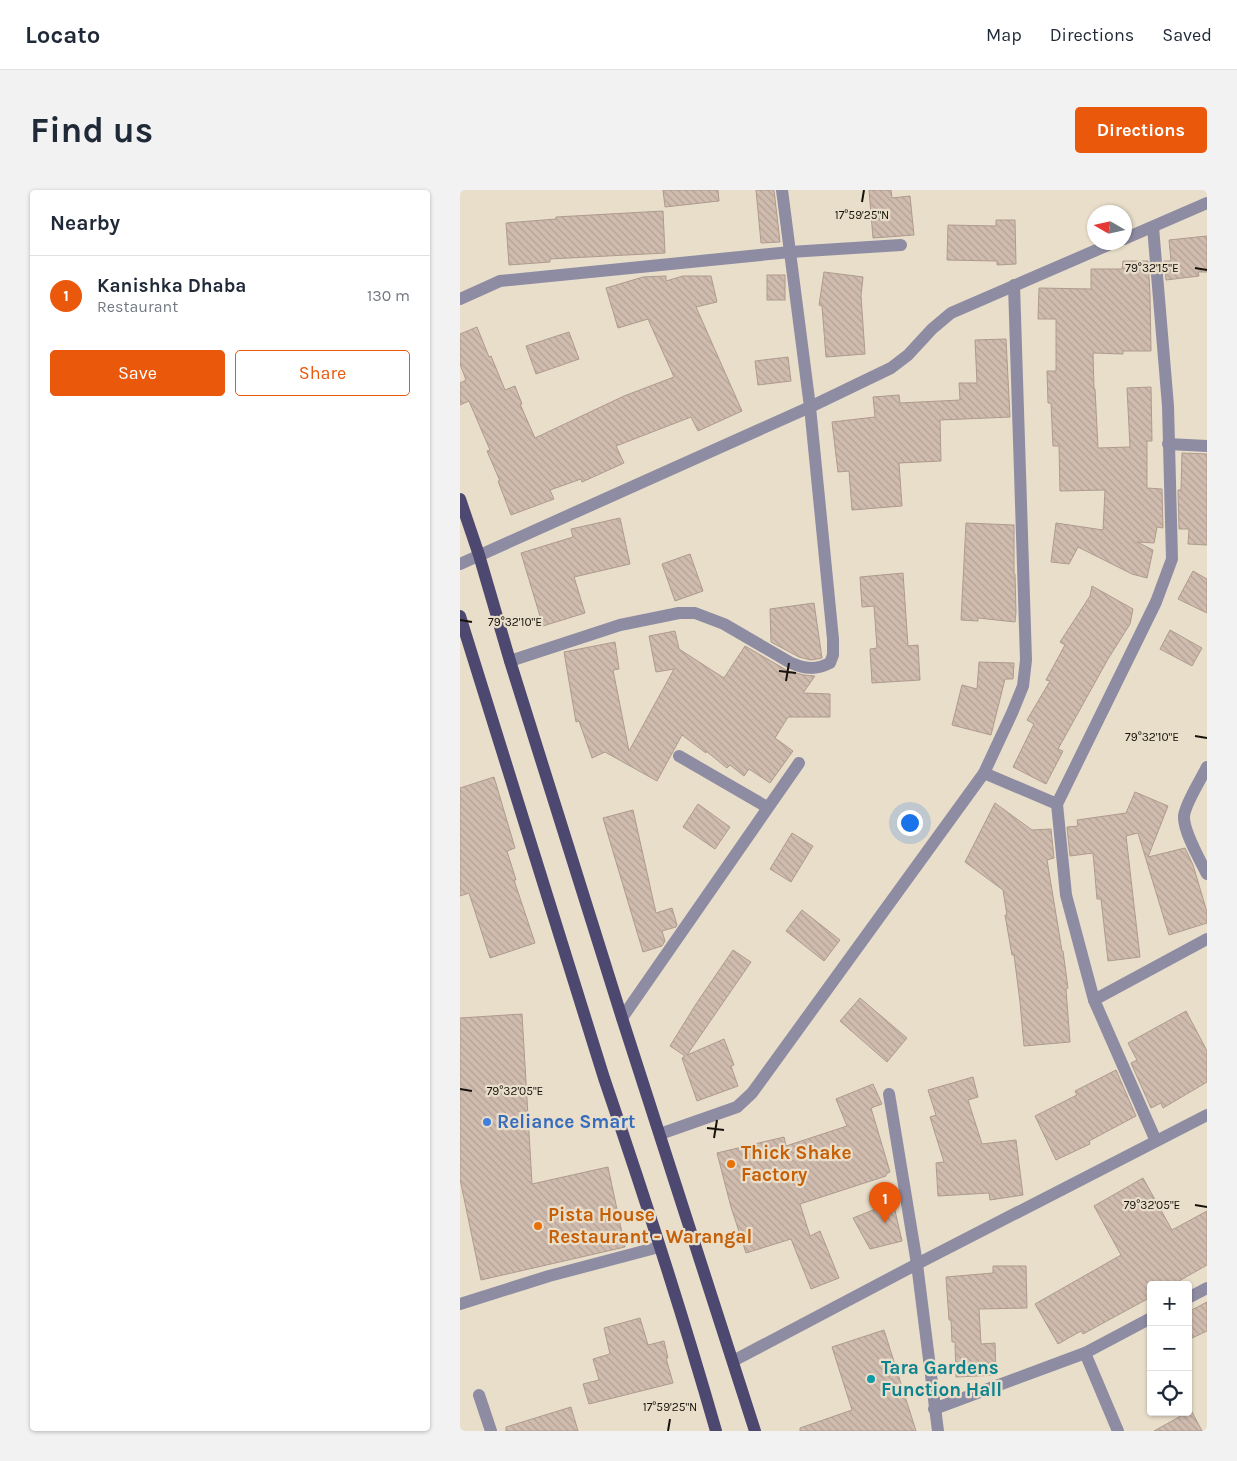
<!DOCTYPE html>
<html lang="en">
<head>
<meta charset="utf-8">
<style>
	:root { --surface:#fff; --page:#f2f2f3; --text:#1f2937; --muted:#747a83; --line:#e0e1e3; --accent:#ea580c }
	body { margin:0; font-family:Karla,sans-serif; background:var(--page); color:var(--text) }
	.controls { position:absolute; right:15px; bottom:15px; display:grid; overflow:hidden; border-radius:5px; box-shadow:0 1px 4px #0004 }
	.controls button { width:45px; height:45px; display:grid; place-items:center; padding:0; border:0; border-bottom:1px solid var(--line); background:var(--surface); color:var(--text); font:25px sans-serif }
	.compass { position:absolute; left:627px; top:15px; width:45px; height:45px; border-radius:50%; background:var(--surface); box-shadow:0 1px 4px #0004; rotate:279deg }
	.you { position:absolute; left:449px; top:632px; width:18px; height:18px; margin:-12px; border:4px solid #fff; border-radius:50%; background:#1a73e8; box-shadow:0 0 0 8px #1a73e833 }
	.badge { display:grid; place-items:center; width:32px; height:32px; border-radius:50%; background:var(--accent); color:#fff; font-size:16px; font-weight:700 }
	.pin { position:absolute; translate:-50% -41px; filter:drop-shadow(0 1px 2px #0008) }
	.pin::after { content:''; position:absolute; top:26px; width:18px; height:15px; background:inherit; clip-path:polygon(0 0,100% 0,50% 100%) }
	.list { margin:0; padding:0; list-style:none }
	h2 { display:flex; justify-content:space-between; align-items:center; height:65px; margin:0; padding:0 20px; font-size:21px }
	h2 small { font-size:16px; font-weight:400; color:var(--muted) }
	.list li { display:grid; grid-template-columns:32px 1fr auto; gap:15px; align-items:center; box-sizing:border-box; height:80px; padding:0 20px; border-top:1px solid var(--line) }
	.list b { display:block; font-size:19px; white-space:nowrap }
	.list p { margin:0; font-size:16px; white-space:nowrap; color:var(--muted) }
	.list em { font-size:16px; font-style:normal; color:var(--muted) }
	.actions { display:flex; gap:10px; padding:15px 20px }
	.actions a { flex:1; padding:11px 0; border:1px solid var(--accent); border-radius:5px; text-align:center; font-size:18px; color:var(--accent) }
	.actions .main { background:var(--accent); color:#fff }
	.icon { flex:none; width:28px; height:28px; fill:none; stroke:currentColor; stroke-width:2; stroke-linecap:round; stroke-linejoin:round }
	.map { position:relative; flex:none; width:747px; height:1241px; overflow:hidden; border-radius:5px }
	header { display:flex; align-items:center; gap:30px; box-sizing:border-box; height:70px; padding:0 25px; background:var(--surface); border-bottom:1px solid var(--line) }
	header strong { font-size:24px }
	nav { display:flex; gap:28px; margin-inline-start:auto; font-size:18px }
	.intro { display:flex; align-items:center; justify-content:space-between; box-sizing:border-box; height:120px; padding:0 30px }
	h1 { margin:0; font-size:35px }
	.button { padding:12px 22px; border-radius:5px; background:var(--accent); color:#fff; font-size:18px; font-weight:700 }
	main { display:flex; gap:30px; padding:0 30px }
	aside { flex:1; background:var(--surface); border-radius:5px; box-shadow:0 1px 4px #0004 }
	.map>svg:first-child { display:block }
</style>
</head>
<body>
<header>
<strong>Locato</strong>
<nav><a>Map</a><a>Directions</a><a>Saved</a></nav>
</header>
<div class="intro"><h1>Find us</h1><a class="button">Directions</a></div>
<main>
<aside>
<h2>Nearby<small></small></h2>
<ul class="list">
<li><span class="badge">1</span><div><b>Kanishka Dhaba</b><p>Restaurant</p></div><em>130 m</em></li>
</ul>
<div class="actions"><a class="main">Save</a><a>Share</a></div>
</aside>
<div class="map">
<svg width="747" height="1241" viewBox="0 0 747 1241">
	<defs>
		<pattern id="building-back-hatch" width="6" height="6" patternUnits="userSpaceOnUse" patternTransform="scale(1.25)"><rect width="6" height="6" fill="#d0bcaf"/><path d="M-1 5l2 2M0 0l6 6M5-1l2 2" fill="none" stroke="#b2a195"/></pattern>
	</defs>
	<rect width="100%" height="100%" fill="#e9deca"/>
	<g fill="url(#building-back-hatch)" stroke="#ae9b8e">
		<polygon points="203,0 258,0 259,11 205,17"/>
		<polygon points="296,0 314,0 320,52 301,53"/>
		<polygon points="409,0 431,0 432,8 450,6 454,45 413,48"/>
		<polygon points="203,21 205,63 90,69 90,72 49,75 46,33 96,29 96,27"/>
		<polygon points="536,30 555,30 556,74 537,75 537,71 487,70 488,35 536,36"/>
		<polygon points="747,46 747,82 738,82 739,86 706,90 704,71 711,71 709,50"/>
		<polygon points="663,71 688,71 690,104 691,161 663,161 663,164 633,163 634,199 635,199 638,258 670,257 667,198 691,197 692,251 687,251 687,298 702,299 703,338 697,337 694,353 677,352 693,360 687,388 672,384 618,357 609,374 591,372 596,333 643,340 645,300 600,301 599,256 593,256 591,213 588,213 587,181 596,181 596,129 578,129 579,98 631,99 631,79 662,79"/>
		<polygon points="364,82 403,87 401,106 405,164 366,167 362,116 359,115"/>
		<rect x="307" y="85" width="18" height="25"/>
		<polygon points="206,86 206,91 223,86 251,86 257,112 236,117 282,221 238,241 231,227 156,256 164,273 122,292 121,289 90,300 94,309 51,325 38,291 40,291 27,261 30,260 9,211 0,215 0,193 6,190 0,174 0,144 17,137 29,167 31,166 45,200 55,196 62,214 60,214 75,248 164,206 214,187 188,129 158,138 146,98 183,87"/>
		<polygon points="109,142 119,169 76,184 66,156"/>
		<polygon points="546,149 550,227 480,230 481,271 439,273 442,316 392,320 389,281 378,282 372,232 415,227 413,207 439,205 440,213 500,210 499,193 517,193 515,150"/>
		<polygon points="328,167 331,191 298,195 295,171"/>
		<polygon points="722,263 747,264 747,355 728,354 729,339 719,339 718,300 721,300"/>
		<polygon points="160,328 170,374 114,387 125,423 83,436 61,363 113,347 111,339"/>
		<polygon points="506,333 554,335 554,384 555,384 556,422 555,432 518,428 518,431 501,430"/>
		<polygon points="230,364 243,401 215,411 202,374"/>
		<polygon points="733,381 747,389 747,423 718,409"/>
		<polygon points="443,383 448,456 458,455 460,490 412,493 410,459 417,458 414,416 402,417 400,387"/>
		<polygon points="632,396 673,419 670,434 648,469 598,559 603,561 586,594 553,577 574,534 567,530 590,491 586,490 605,455 600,452 630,406"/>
		<polygon points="354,413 362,468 351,470 339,467 311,452 310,419"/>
		<polygon points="710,440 742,458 732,476 700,459"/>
		<polygon points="215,441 219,459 264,488 285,456 328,481 344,485 355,486 343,503 370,504 370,527 328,527 315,548 333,561 310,593 289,579 284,586 270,575 267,578 246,561 246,563 222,545 197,591 145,562 132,568 119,531 116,532 104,462 155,452 159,479 153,480 169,561 214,479 196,482 189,446"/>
		<polygon points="519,472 554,473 553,489 545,489 531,545 492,535 502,495 517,499"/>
		<polygon points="34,587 55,658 47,661 56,690 54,690 75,753 30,768 9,703 0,706 0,598"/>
		<polygon points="675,602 708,616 688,667 725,658 733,675 747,722 747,733 709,745 678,643 666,646 680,767 648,771 641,709 637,709 633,663 610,666 607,637 618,636 617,630 666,623"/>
		<polygon points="535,613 572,640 591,639 594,668 587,670 602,761 603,761 608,798 606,799 610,852 564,856 560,812 554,765 552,765 545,725 547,725 543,700 505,672"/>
		<polygon points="238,614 270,637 255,659 223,637"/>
		<polygon points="173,620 196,723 212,718 217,735 216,737 202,741 205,751 202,756 183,762 143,628"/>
		<polygon points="332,643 353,656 331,692 310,679"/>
		<polygon points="342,720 380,750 364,771 326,741"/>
		<polygon points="273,760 291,772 227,865 264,849 274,875 271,876 278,896 237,911 222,868 225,866 210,856 236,814"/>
		<polygon points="400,808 447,848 427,872 380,831"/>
		<polygon points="726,821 747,861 747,892 703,918 701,913 691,918 671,873 677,870 668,853"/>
		<polygon points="62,824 72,994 148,977 165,1057 21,1090 0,989 0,828"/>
		<polygon points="656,880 676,926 629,951 630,954 596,970 575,926 617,905 615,901"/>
		<polygon points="513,887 518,907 508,910 522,954 556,950 563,1005 530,1010 529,1003 478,1006 476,973 484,972 470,927 476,925 468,900"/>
		<polygon points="413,894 422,914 411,918 430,982 426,984 426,986 340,1014 350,1046 360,1041 379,1088 351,1099 331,1049 286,1063 271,1017 257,963 324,947 326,956 387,936 376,909"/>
		<polygon points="683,988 712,1040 747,1021 747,1075 712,1095 691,1095 691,1107 623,1144 621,1141 598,1154 575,1114 661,1065 634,1016"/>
		<polygon points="433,1012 442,1051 410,1059 393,1028"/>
		<polygon points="533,1076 566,1076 567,1118 519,1119 521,1154 535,1153 536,1185 496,1187 495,1152 492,1152 491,1130 489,1130 486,1087 533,1083"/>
		<polygon points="747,1112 747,1141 728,1150 728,1122"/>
		<polygon points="180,1128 188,1155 204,1151 208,1168 206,1168 213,1193 129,1214 123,1194 139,1190 133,1169 150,1164 144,1138"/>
		<polygon points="424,1140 456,1241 340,1241 340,1238 392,1220 372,1157"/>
		<polygon points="111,1217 118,1241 46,1241 46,1237"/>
		<polygon points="731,1220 742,1241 694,1241 728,1222"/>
	</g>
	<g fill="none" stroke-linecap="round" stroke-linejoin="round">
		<g stroke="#8e8ca3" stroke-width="12">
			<polyline points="693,37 708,216 712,369 696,412 597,614 606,705 634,810 696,951"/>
			<polyline points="664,49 747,13"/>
			<polyline points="0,109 40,91 330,62 441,55"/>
			<polyline points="708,254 747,256"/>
			<polyline points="0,374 350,217 431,178 448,165 472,139 491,123 655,52"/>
			<path d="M50 471 160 435 219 423H235L264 434 331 473C345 479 356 480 370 473L373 465V449L350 217 322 0"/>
			<polyline points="219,566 307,617"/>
			<path d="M747 577C741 589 725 614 724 626 723 641 740 670 747 684"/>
			<polyline points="524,583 597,614"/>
			<polyline points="634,810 747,749"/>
			<polyline points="162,828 339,573"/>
			<polyline points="429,904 457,1074 478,1241"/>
			<polyline points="200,944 277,917 292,903 524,583 552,523 563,496 566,470 554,95"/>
			<polyline points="728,1108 747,1098"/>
			<polyline points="0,1114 89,1086 199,1057"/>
			<polyline points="625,1163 658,1241"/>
			<polyline points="273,1171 457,1074 747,925"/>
			<polyline points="19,1205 31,1241"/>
			<polyline points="474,1219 625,1163 691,1128"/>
		</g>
		<g stroke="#4c4870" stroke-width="12">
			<polyline points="0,309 19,365 50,471 162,828 295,1241"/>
			<path d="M0 426 144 888C184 1005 222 1122 256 1241"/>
		</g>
	</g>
	<path fill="none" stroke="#17130c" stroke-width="2" d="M402 12 404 0M735 78 747 80M0 430 12 432M319 481 336 483M326 491 329 473M735 546 747 548M0 899 12 901M247 938 264 940M254 948 257 930M735 1015 747 1017M208 1241 210 1229"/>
	<circle fill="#3f7fe0" stroke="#e9deca" stroke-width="2" cx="27" cy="932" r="5"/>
	<g fill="#e8710a" stroke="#e9deca" stroke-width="2">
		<circle cx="271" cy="974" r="5"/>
		<circle cx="78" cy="1036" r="5"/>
	</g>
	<circle fill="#0f9aa8" stroke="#e9deca" stroke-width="2" cx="411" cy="1189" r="5"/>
	<g text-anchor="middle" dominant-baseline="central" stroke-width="4.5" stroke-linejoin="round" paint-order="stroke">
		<g font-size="19" font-weight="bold" fill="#366cbe" stroke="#e9deca" text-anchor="start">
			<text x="37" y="932">Reliance Smart</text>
		</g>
		<g font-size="19" font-weight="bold" fill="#c56008" stroke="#e9deca" text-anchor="start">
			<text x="281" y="963">Thick Shake<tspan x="281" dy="22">Factory</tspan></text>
			<text x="88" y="1025">Pista House<tspan x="88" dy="22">Restaurant - Warangal</tspan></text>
		</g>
		<g font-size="19" font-weight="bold" fill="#0d838f" stroke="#e9deca" text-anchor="start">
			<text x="421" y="1178">Tara Gardens<tspan x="421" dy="22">Function Hall</tspan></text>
		</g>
	</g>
	<g font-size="12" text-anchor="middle" fill="#17130c" stroke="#e9deca" stroke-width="4.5" stroke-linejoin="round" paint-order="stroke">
		<text x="402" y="29">17°59'25"N</text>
		<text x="692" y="82">79°32'15"E</text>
		<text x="55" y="436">79°32'10"E</text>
		<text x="692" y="551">79°32'10"E</text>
		<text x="55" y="905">79°32'05"E</text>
		<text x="692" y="1019">79°32'05"E</text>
		<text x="210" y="1221">17°59'25"N</text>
	</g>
</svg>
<div class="controls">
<button>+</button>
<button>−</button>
<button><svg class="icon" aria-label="locate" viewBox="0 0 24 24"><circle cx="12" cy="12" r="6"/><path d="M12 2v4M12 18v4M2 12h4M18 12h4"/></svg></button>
</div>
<svg class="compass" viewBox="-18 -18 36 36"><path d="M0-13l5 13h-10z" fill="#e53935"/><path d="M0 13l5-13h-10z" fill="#747a83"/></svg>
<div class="you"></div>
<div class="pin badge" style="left:425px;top:1033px">1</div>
</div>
</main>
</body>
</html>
